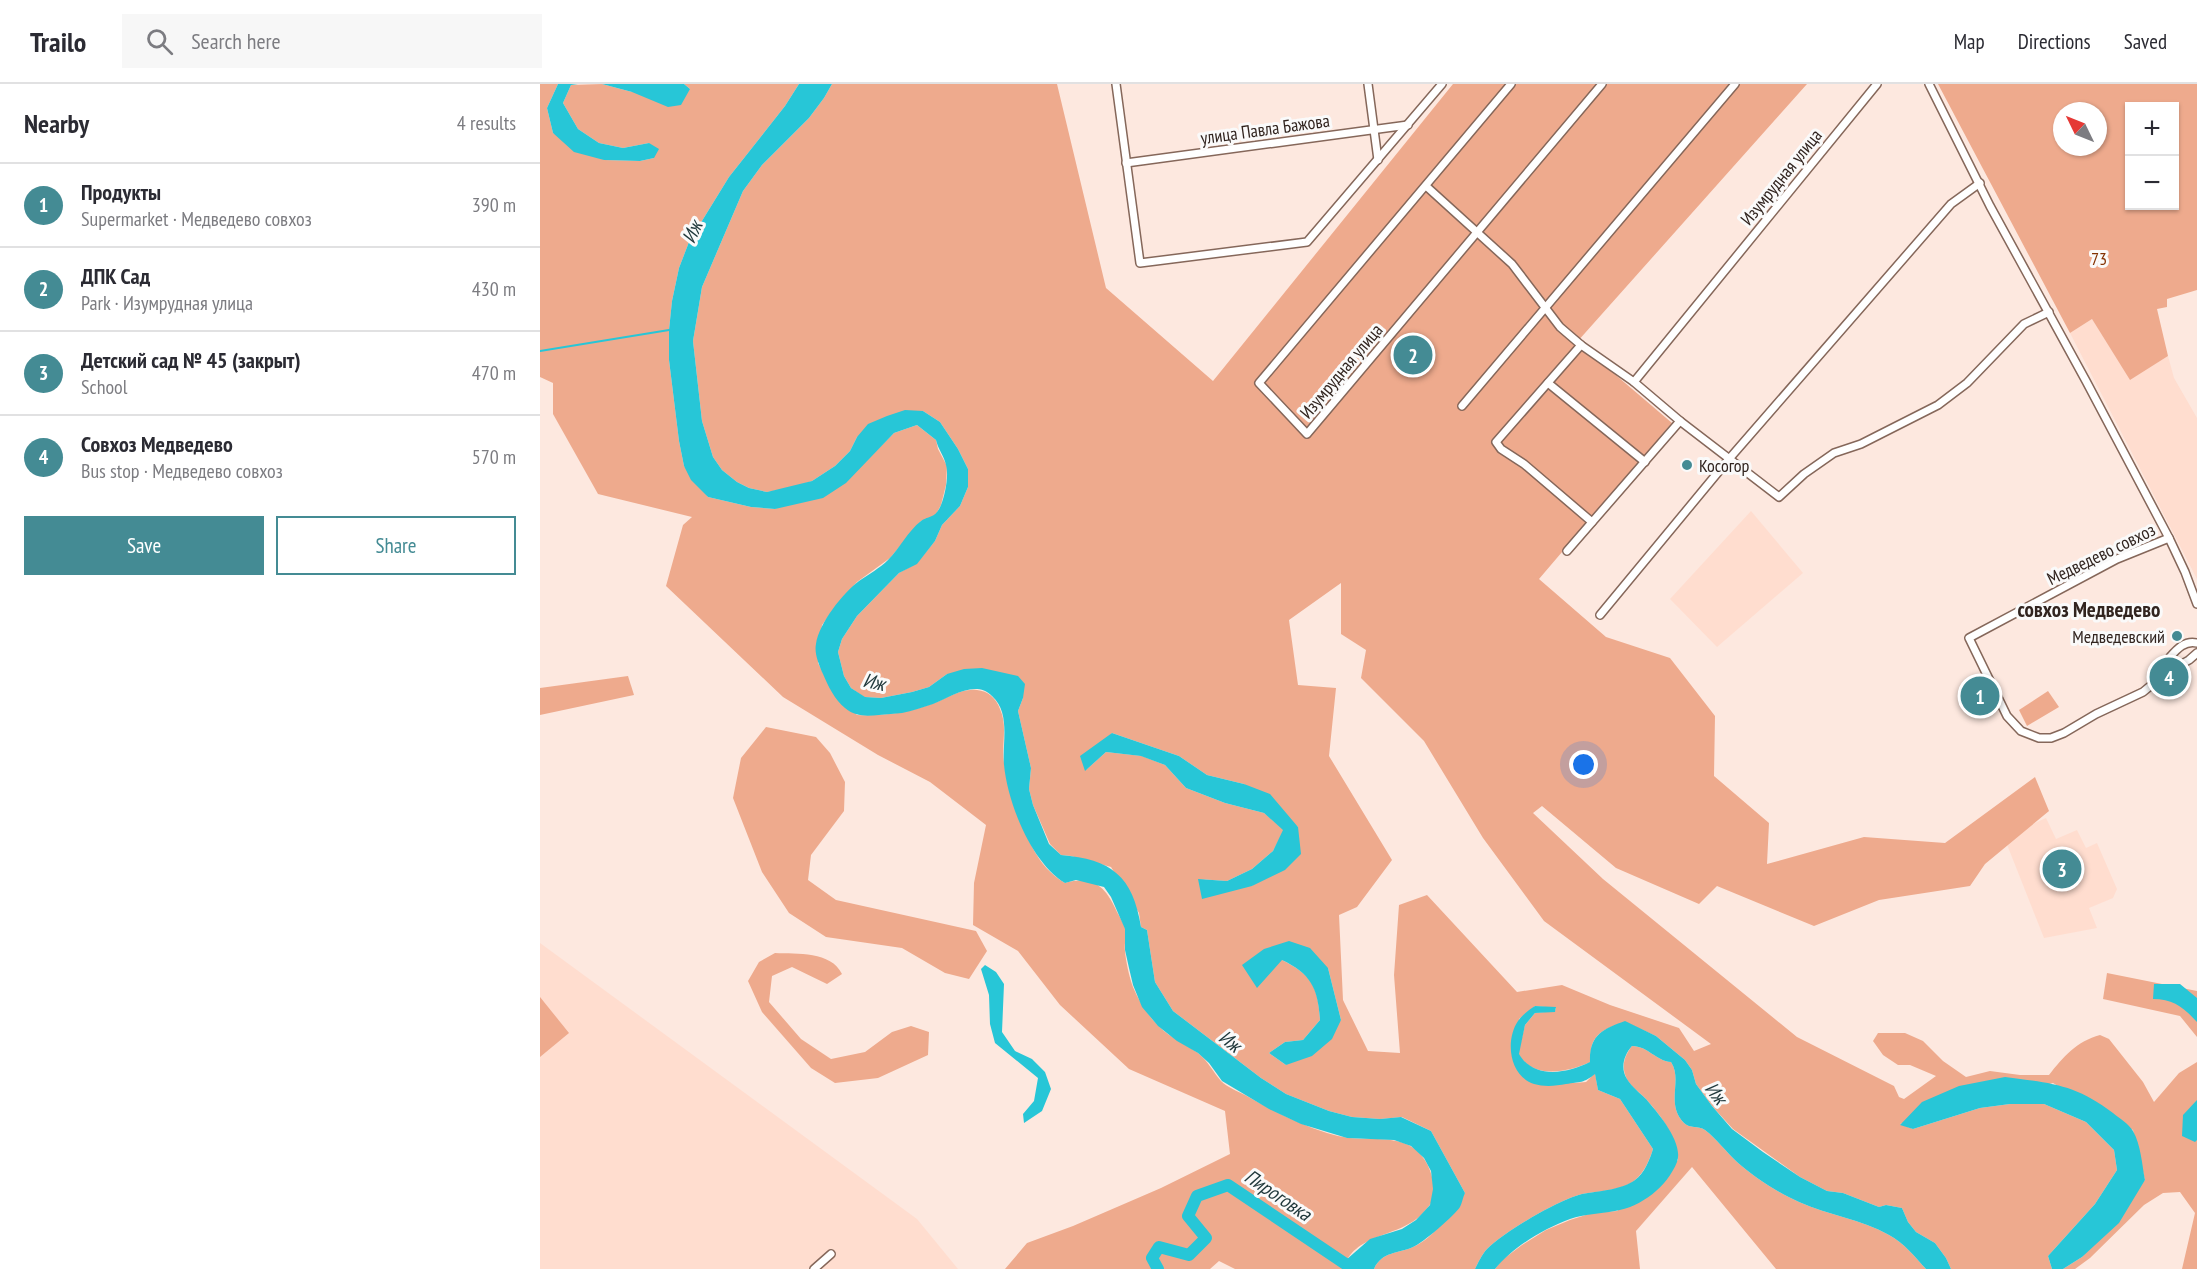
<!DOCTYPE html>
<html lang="en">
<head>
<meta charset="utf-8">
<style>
	:root { --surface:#fff; --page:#f7f7f7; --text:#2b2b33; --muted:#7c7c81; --line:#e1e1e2; --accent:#448b94 }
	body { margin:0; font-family:"PT Sans Narrow",sans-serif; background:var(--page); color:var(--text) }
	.controls { position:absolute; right:18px; top:18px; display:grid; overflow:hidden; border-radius:0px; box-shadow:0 2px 4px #0004 }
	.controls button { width:54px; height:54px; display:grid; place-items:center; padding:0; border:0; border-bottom:2px solid var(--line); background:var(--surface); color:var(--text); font:30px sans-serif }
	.compass { position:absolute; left:1513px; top:18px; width:54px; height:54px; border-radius:50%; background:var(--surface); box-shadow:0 2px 4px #0004; rotate:313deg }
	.you { position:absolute; left:1044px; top:681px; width:21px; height:21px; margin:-15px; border:4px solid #fff; border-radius:50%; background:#1a73e8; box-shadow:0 0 0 9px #1a73e833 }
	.badge { display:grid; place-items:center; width:39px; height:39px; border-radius:50%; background:var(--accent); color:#fff; font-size:20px; font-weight:700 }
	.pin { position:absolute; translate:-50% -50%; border:3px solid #fff; box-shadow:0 2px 6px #0006 }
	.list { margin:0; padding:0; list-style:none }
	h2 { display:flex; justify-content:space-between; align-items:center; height:78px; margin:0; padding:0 24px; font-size:26px }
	h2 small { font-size:20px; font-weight:400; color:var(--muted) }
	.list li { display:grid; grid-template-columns:39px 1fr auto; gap:18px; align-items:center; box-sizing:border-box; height:84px; padding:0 24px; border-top:2px solid var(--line) }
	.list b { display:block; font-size:22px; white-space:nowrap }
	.list p { margin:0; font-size:20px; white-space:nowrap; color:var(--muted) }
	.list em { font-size:20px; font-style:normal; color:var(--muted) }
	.actions { display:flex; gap:12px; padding:18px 24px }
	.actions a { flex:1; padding:14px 0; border:2px solid var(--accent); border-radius:0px; text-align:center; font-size:21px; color:var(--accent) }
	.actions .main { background:var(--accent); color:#fff }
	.icon { flex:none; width:33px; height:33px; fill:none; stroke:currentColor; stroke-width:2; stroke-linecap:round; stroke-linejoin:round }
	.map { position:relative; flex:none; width:1657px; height:1185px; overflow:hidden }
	header { display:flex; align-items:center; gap:36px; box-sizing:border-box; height:84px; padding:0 30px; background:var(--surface); border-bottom:2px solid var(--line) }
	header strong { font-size:28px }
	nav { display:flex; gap:33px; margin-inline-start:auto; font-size:21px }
	.search { width:420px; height:54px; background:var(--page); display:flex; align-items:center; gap:15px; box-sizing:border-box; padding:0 21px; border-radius:0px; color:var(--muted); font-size:22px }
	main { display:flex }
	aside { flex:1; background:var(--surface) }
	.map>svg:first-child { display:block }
</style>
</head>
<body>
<header>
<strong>Trailo</strong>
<div class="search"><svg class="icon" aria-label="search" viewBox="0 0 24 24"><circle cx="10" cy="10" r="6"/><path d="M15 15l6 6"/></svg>Search here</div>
<nav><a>Map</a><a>Directions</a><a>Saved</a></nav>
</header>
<main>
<aside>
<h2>Nearby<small>4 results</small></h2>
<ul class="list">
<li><span class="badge">1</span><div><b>Продукты</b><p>Supermarket · Медведево совхоз</p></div><em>390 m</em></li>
<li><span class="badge">2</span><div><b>ДПК Сад</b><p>Park · Изумрудная улица</p></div><em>430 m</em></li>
<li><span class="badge">3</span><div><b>Детский сад № 45 (закрыт)</b><p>School</p></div><em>470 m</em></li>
<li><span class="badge">4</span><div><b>Совхоз Медведево</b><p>Bus stop · Медведево совхоз</p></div><em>570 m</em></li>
</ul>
<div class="actions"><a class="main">Save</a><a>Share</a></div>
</aside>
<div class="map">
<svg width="1657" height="1185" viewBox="0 0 1657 1185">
	<rect width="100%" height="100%" fill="#fde8df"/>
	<g fill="#ffddcf">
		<polygon points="1552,235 1590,295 1628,272 1634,294 1657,334 1657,495 1530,249"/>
		<polygon points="1211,427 1263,489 1177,563 1130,515"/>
		<polygon points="1506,734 1516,755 1537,746 1546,764 1557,759 1577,805 1573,814 1549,824 1557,844 1504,854 1464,753"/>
		<polygon points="0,859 377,1135 418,1185 0,1185"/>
	</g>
	<g fill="#eeaa8d" fill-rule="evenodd">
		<path d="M0 0H18L7 24 13 49 65 76 100 77 114 74 109 59 83 64 59 59 38 45 23 19 31 1 62 0 92 8 150 5 144 0H259L245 22 189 93 149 158 139 184 132 217 129 246V276L139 357 144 382 168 413 211 423 235 425 337 366 354 349 377 341 396 356 398 365 407 382 406 401 401 421 395 432 381 437 350 474 317 498 299 518 282 541 278 579 294 610 317 631C343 632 369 629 394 619 408 614 421 604 437 606 448 607 456 614 460 625 468 642 461 661 464 679 466 690 470 700 473 710 483 744 493 780 525 799 554 791 566 803 577 828 580 833 583 839 585 844 587 851 584 860 585 867 586 878 589 892 593 903 600 920 610 935 624 947 635 956 647 961 658 969 668 977 673 988 681 997 687 1003 697 1007 705 1011 731 1026 758 1040 787 1049 794 1051 802 1053 809 1054 829 1056 854 1052 872 1063 889 1074 898 1099 891 1119 889 1123 885 1126 882 1130 861 1153 811 1150 804 1185H695L679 1177 670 1185H465L487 1159 533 1142 621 1104 690 1070 685 1027 589 985 520 921 478 867 433 841 434 799 446 741 390 698 338 671 243 613 126 502 143 441 152 433 58 410 13 330V299L0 293Z"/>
		<path d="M292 0H517L566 204 673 297 913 0H1267L1037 258 1132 339 999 495 1066 553 1130 574 1175 632 1174 692 1229 739 1227 780 1324 753 1405 759 1495 693 1509 727 1445 780 1430 802 1339 816 1274 842 1177 802 1159 820 1076 784 1002 722 993 729 1063 795 1257 953 1354 1002 1359 1013 1364 1015 1396 992 1370 981H1358L1343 971 1333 957 1338 949H1365L1383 957 1403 977 1426 993 1450 987 1480 991H1509C1523 973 1537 957 1560 951L1569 955 1603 998 1614 1018 1639 989 1657 978V1185H1642L1655 1129 1640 1108 1623 1109 1604 1121 1550 1174 1535 1185H1523L1542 1173 1605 1096 1593 1046 1513 999 1360 1040 1373 1045 1440 1024 1470 1020H1504L1546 1038 1574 1066 1577 1086 1555 1120 1508 1172 1512 1185H1411L1406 1174 1395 1159 1376 1148 1368 1138 1362 1124 1346 1121 1339 1123 1303 1109 1287 1107 1260 1093 1193 1045 1172 1022 1156 1000 1152 986 1145 976 1116 952 1085 938C1063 945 1048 951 1051 978 1027 988 994 996 978 970L985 941 995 929 1015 927 1016 924 995 922 979 935 976 985 1035 999 1046 998 1055 989 1058 1006 1080 1015 1113 1065C1110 1075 1104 1089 1095 1096 1082 1107 1058 1107 1042 1110 1018 1116 964 1148 947 1165 942 1170 938 1179 935 1185H834C842 1167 858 1170 873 1163 896 1153 910 1128 925 1109L891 1047 862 1033 840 1035 812 1033 789 1027 746 1010 721 994 633 927 615 898 607 846 601 843 599 829 571 783 531 772 521 771 510 760 493 721 489 705 491 684 478 627 483 614 478 593 464 590H407L389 603 372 608 341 614 324 613 311 604 304 592 298 568 302 555 317 532 359 489 377 479 395 457 402 441 420 422 428 403V385L418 365 400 338 383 327 317 353 310 367 295 382 272 397 251 404 227 408 209 404 197 398 182 386 173 373 162 337 153 257 162 203 203 107 222 81 269 34 284 14ZM801 499V550L826 566 821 594 884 657 943 754 1004 837 1171 960 1154 967 1139 944 1070 921 1022 901 977 908 887 811 859 821 854 891 860 969 828 967 803 916 799 831 817 823 852 776 789 672 796 604 758 601 749 536ZM572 649 639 672 667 691 704 700 758 743 712 802 658 795 687 797 712 785 733 767 744 746 724 729 685 719 646 704 625 681 602 672 566 668 546 686ZM742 876 788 884 801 936 746 981 729 969 745 958 763 956 780 936C778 902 772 891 742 876Z"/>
		<path d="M1398 0H1657V206L1627 215V223L1617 225 1628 272 1590 296 1552 235 1530 249ZM1590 22H1634V122H1590ZM1522 27H1558V63H1522Z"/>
		<polygon points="88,592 94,611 0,631 0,604"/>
		<polygon points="1508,607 1519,623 1487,642 1479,626"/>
		<polygon points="226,643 276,653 290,669 305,698 304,727 271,771 268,796 296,816 436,847 447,867 429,895 405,889 362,864 286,853 249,829 222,788 193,714 201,674"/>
		<path d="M235 869C257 870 291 867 302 890L287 900 252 883 232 892 229 918 261 955 291 975 325 968 352 948 371 942 389 948 388 971 338 994 295 999 271 984 222 928 208 897 219 878Z"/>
		<polygon points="1567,889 1657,907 1657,953 1640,932 1563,915"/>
		<polygon points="0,913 29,949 0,973"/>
		<path d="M1092 962C1108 962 1116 977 1131 978 1143 996 1125 1020 1144 1039 1150 1045 1158 1041 1165 1046 1177 1055 1186 1068 1197 1078 1214 1093 1238 1109 1259 1118 1288 1131 1321 1135 1349 1151 1364 1159 1375 1173 1386 1185H1236L1152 1083 1096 1147 1100 1185H955L962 1176 982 1161 1006 1146 1030 1136 1052 1129 1077 1127 1138 1076C1135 1050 1122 1033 1105 1014 1099 1008 1089 1001 1086 993 1081 981 1085 971 1092 962Z"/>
	</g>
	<g fill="#27c6d7">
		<polygon points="18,0 38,0 31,1 23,19 38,45 59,59 83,64 109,59 119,65 114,74 100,77 64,76 34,68 13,49 7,24"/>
		<polygon points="62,0 144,0 150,5 141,21 128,23 92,8"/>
		<path d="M259 0H292L284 14 269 34 222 81 203 107 162 203 153 257 162 337 173 373 182 386 197 398 209 404 227 408 272 397 295 382 310 367 317 353 328 340 347 332 365 326 383 327 400 338 418 365 428 385V403L420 422 402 441 395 457 377 480 359 489 317 532 302 555 298 568 304 592 311 604 325 613 341 614 372 608 389 603 407 590 424 585 442 584 478 592 485 600 483 614 478 627 491 684 489 705 493 721 509 760 521 771C571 775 593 792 601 843L607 846 615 898 633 927 721 994 746 1010 789 1027 812 1033 840 1035 861 1033 891 1047 925 1109C923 1113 922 1119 920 1123 915 1131 883 1159 873 1163 858 1170 842 1167 834 1185H804L806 1176 830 1155 862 1145 876 1136 890 1121 893 1105 891 1087 884 1074 871 1062 854 1056 807 1054 761 1040 729 1025 682 997 669 979 658 969 637 957 618 942 602 923 593 901 589 884 585 866V845L571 813 564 803 536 796 525 799C491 778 468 720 464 681 462 659 471 629 452 612 435 595 410 614 393 620 383 623 372 627 362 629 355 630 347 630 339 631 327 632 315 633 305 624 295 616 288 602 283 590 279 581 274 569 276 560 279 539 303 509 319 497 329 490 340 484 348 476 360 464 368 447 381 437 390 431 395 435 401 421 405 411 409 392 406 381 404 372 398 365 396 356L377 341 354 349 306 399 283 414 235 425 211 423 168 413 151 396 144 382 139 357 129 276V246L132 217 139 184 149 158 189 93 245 22Z"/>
		<polygon points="572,649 639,672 667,691 704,700 730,710 758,743 761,770 745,786 712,802 662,815 658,795 687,797 712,785 733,767 743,746 724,729 685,719 646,704 625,681 601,672 566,668 545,687 540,672"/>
		<path d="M749 857 770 864 788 884 801 936 792 955 772 972 746 981 729 969 745 958 763 956 780 936C778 904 771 890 742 876L717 904 702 881 724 865Z"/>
		<polygon points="445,881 456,888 464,900 462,948 475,967 492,975 505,988 511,1005 502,1027 484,1039 483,1030 494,1017 498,994 455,959 450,940 449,911 441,885"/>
		<path d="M1614 900H1640L1657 914V938C1643 923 1633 915 1613 915Z"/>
		<path d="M995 922 1016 923 1015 928 995 929 985 941 979 970C994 996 1028 989 1050 978 1049 951 1063 945 1085 937L1116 952 1145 976 1152 986 1156 1000 1172 1022 1192 1045 1223 1068 1260 1093 1287 1107 1303 1109 1339 1123 1346 1121 1362 1124 1368 1138 1376 1148 1395 1159 1406 1174 1411 1185H1386C1375 1173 1364 1159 1349 1151 1321 1135 1288 1131 1259 1118 1238 1109 1214 1093 1197 1078 1186 1068 1177 1055 1165 1046 1158 1041 1150 1045 1144 1039 1125 1020 1143 996 1131 978 1116 977 1108 962 1092 962 1084 971 1080 984 1087 995 1092 1003 1100 1009 1106 1015 1118 1029 1144 1059 1137 1078 1127 1103 1101 1123 1075 1127 1059 1130 1045 1130 1030 1135 1003 1145 973 1163 955 1185H935C938 1179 942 1170 947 1165 964 1148 1018 1116 1042 1110 1057 1107 1082 1106 1095 1096 1104 1090 1110 1075 1113 1065L1080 1015 1058 1006 1055 990C1044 999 1040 998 1026 1000 1016 1002 1004 1003 994 1000 969 992 965 956 978 937 982 931 989 926 995 922Z"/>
		<path d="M1465 993C1510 999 1535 1000 1573 1029 1579 1034 1589 1040 1593 1047 1601 1061 1602 1081 1605 1096L1579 1139 1542 1173 1523 1185H1512L1508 1172 1555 1120 1577 1086 1574 1066 1546 1038 1504 1020H1470L1440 1024 1373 1045 1360 1041 1382 1018 1419 1002Z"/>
		<polygon points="1657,1016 1657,1056 1655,1058 1642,1052 1643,1031"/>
	</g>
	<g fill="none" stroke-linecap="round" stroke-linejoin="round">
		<polyline stroke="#27c6d7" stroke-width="2" points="0,267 129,246"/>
		<polyline stroke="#27c6d7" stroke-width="12" points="618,1185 612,1174 619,1163 649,1171 666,1154 648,1132 657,1112 688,1101 813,1185"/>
		<defs>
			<g id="minor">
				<polyline points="576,0 600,179 767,158 902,0"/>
				<polyline points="828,0 838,76"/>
				<polyline points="971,0 719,299 767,350 1062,0"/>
				<polyline points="1337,0 1094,298 1140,337 1239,413 1264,390 1294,369 1321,360 1398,321 1427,299 1484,240 1509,228"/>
				<polyline points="1389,0 1450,122 1546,297 1629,454 1645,488 1657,520"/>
				<polyline points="586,79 868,41"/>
				<polyline points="886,102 972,180 1020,243 1041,261 1094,298"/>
				<polyline points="1041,261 956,358 961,365 984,380 1052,438"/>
				<polyline points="1008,299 1105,378"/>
				<polyline points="922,322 1195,0"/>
				<polyline points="1629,454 1577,475 1429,554 1467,632 1481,647 1499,654 1511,654 1524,649 1556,630 1603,608 1626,589 1649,576 1657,569"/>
				<polyline points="1027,467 1140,337"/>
				<polyline points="1060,531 1189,375 1411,120 1440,99"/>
				<path d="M1635 584 1630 580V573C1637 565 1645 556 1657 559"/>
				<polyline points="274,1185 291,1170"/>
			</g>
		</defs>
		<use href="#minor" stroke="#85675a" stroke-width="10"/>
		<use href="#minor" stroke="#fff" stroke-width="7"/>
	</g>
	<g fill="#448b94" stroke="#fafafa" stroke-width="2">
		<circle cx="1147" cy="381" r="6"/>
		<circle cx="1637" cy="552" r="6"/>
	</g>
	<g text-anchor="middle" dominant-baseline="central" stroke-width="6" stroke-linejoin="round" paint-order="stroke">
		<g font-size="18" fill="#31241f" stroke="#fafafa">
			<text transform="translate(725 45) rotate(-8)">улица Павла Бажова</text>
			<text transform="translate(1241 93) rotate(-51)">Изумрудная улица</text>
			<text transform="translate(801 287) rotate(-50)">Изумрудная улица</text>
			<text transform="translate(1561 470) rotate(-26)">Медведево совхоз</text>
		</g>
		<g font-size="18" fill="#843304" stroke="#fafafa">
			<text x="1559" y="174">73</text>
		</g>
		<g font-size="18" fill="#31241f" stroke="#fafafa" text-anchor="start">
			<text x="1159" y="381">Косогор</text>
			<text x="1625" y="552" text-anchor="end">Медведевский</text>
		</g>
		<g font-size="20" font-style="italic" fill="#1f373a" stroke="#fafafa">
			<text transform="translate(152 148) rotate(-66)">Иж</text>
			<text transform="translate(334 598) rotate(12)">Иж</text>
			<text transform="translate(690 957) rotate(37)">Иж</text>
			<text transform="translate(1176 1009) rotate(52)">Иж</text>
			<text transform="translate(738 1111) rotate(34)">Пироговка</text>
		</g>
		<g font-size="21" font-weight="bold" fill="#31241f" stroke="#fafafa">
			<text x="1549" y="525">совхоз Медведево</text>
		</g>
	</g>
</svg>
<div class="controls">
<button>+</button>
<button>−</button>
</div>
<svg class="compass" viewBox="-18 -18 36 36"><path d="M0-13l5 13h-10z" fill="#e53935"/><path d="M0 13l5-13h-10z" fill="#7c7c81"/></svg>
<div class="you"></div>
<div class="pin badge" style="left:1440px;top:612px">1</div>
<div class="pin badge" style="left:873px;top:271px">2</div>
<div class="pin badge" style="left:1522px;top:785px">3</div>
<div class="pin badge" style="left:1629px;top:593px">4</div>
</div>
</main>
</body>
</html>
